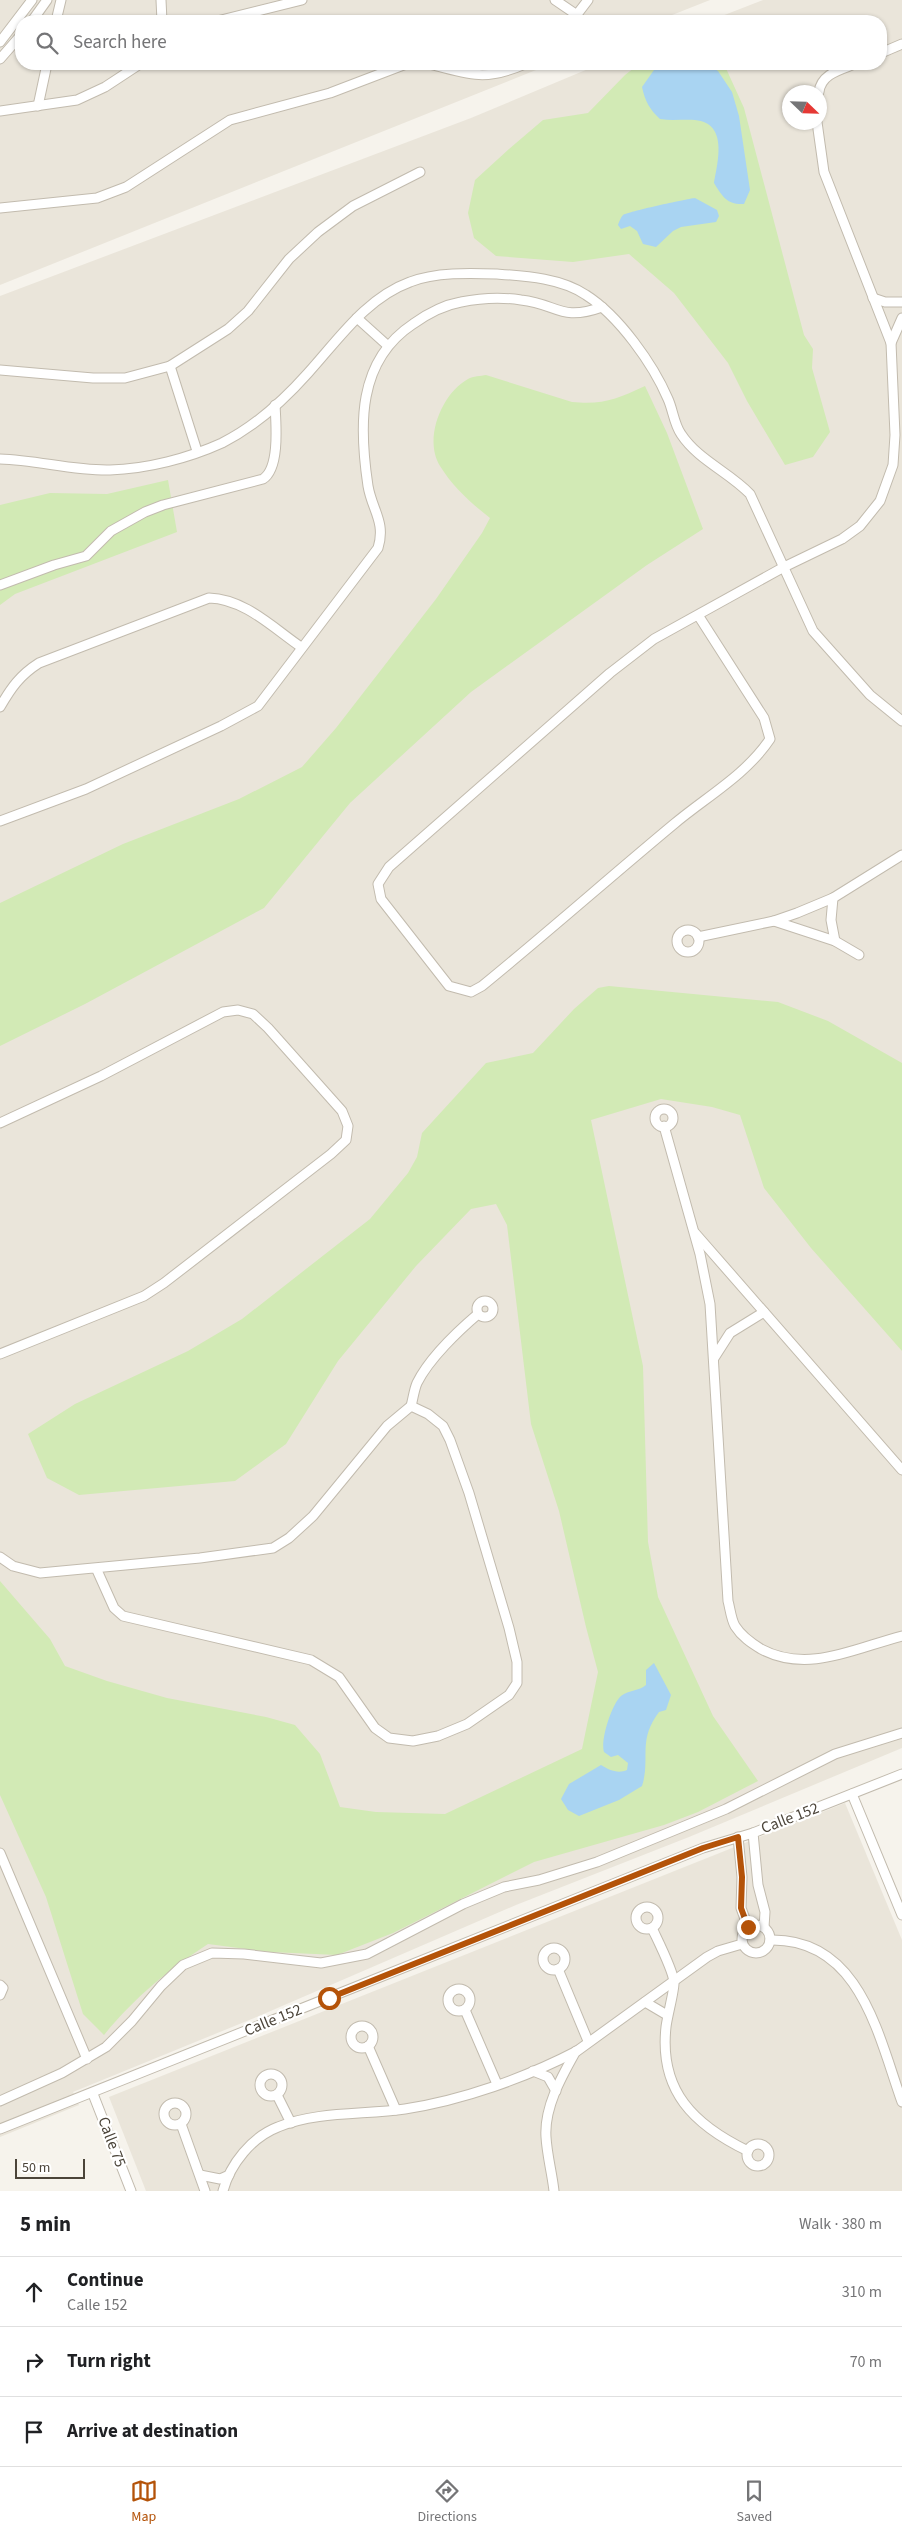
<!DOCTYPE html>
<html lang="en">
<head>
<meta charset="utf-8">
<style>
	:root { --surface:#fff; --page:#f6f6f6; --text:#202124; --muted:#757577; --line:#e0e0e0; --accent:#b45309 }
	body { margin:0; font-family:"Source Sans 3",sans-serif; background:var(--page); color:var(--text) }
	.compass { position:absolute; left:782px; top:85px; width:45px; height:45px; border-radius:50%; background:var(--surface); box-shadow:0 1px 4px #0004; rotate:113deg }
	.scale { position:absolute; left:15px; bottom:12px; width:70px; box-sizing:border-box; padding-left:5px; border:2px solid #4b4439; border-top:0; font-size:14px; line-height:18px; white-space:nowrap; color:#4b4439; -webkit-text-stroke:4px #fff; paint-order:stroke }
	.stop { position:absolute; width:15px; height:15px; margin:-11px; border:4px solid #b45309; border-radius:50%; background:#fff }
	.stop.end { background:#b45309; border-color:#fff; box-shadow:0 1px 5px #0008 }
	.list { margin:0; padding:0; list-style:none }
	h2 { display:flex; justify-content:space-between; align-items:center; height:65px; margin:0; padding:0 20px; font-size:21px }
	h2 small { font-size:16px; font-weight:400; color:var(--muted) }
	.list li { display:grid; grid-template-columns:32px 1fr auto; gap:15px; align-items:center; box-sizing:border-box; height:70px; padding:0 20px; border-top:1px solid var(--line) }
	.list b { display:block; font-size:19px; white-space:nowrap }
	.list p { margin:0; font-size:16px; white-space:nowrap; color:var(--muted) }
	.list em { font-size:16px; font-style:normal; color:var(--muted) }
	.icon { flex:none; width:28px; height:28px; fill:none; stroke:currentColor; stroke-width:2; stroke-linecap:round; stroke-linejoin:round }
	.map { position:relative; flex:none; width:902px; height:2191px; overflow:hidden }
	.search { position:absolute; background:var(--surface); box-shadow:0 1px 4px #0004; left:15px; right:15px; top:15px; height:55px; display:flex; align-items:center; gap:12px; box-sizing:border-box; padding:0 18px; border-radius:20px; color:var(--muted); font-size:19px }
	.sheet { height:275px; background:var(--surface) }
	nav { display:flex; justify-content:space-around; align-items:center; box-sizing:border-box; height:70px; border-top:1px solid var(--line); background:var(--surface); font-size:14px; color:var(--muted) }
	nav a { display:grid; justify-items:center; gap:2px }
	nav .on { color:var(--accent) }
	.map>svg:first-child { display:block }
</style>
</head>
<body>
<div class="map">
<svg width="902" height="2191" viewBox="0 0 902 2191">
	<rect width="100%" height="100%" fill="#f6f3ec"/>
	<g fill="#eae5da" fill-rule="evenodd">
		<polygon points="0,0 710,0 657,21 21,21 21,64 551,64 0,285"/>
		<path d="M763 0H902V1748L689 1837 516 1905 259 2016 73 2092 79 2105 0 2137V296L471 118 600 64H881V21H709ZM790 92H820V122H790Z"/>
		<polygon points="845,1803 902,1940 902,2191 146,2191 109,2097"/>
	</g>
	<g fill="#d2eab5">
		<polygon points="639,64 724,64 744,108 804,335 813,349 812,368 830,432 813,457 785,465 747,401 728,363 674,293 629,254 573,262 496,256 474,238 468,213 475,180 509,149 543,120 588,113 625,75"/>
		<path d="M486 375 572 402C603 405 617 399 645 386L667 433 703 529 647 565 471 692 350 803 264 908 85 1004 0 1046V903L123 844 239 799 302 767 336 728 436 599 482 533 490 518C471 503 453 487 440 466 423 439 442 393 468 379 473 376 481 376 486 375Z"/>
		<polygon points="168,480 177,532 15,594 0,605 0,505 50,493 107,494"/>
		<path d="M609 986 778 1002 828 1021 902 1063V1351L811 1248 764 1188 740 1115 712 1107 661 1099 591 1120 643 1366 648 1542 658 1597 713 1716 758 1781 698 1812 664 1825 534 1862 393 1933 337 1955 270 1952 208 1944C167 1971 135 1997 104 2035L83 2014 46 1897 0 1795V1581L50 1639 65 1666 107 1681 167 1698 266 1717 295 1725 320 1754 340 1807 376 1812 445 1814 582 1749 598 1672 586 1627 559 1511 531 1424 507 1225 496 1204 471 1209 416 1266 338 1361 286 1444 235 1481 79 1495 47 1478 28 1434 75 1404 188 1351 242 1319 370 1219 408 1173 417 1157 422 1133 486 1063 533 1053 574 1009 598 988Z"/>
	</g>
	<g fill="#a9d4f2">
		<path d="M687 64H706L718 71 732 92 739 116 750 190 744 204C727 205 722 196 714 183 718 161 728 123 695 120 684 119 672 121 660 119 650 110 645 101 642 87L654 70Z"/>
		<path d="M695 198 717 210 719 216 716 222 681 227 673 231 656 247 643 244 637 231 630 226 621 229 618 225C619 222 621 217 623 215 627 212 686 199 695 198Z"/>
		<path d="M654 1663 671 1695 666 1710 659 1712C637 1741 651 1758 642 1786L619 1800 579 1816 568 1810 561 1799 569 1784 601 1765C609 1770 618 1774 627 1770L628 1763 618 1755 611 1757 604 1752C600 1740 612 1704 621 1696 629 1690 639 1691 646 1685V1670Z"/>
	</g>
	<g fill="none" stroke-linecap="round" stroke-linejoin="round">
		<defs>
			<g id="street">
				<polyline points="161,0 162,21"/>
				<polyline points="555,0 577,15"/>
				<polyline points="32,21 47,0"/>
				<polyline points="56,21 61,0"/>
				<polyline points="217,21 302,0"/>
				<polyline points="572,21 588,0"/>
				<polyline points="0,42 32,0"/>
				<polyline points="881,53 902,44"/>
				<polyline points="0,59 21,35"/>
				<path d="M429 64C470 74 483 82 525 64"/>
				<path d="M819 92C821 74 840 70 855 64"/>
				<polyline points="38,106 47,64"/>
				<polyline points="0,111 77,100 105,87 140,64"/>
				<polyline points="0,208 97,198 126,187 230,120 330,93 406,64"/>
				<polyline points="873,298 885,302 902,302"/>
				<polyline points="357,318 387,345"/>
				<polyline points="891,343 902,318"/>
				<polyline points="170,366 197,451"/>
				<polyline points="0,370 93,378 125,378 170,366 228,329 248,311 289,259 318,232 353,206 420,172"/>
				<path d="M0 459C37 460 74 471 110 470 147 469 189 458 222 443 254 427 284 400 308 373 338 340 366 298 410 282 435 272 470 273 497 274 526 276 561 278 586 295 619 316 653 364 668 399 673 410 674 424 681 434 698 460 729 472 750 494L813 631 870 695 902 721"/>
				<path d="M0 585 54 565 86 556 111 531 145 512 163 505 263 479C280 468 276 424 275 405"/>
				<path d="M698 615 764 718 770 739C746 775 706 797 674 824 609 878 547 933 482 986L471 992 449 986 381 899 378 884 389 867 610 673 654 639 784 567 842 539 860 526 880 501 893 465 895 435 891 343 824 172 817 122"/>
				<path d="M0 707C11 688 20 675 39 663L209 598C245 599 273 628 301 647"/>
				<path d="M0 821 86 789 221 726 258 706 378 548C386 522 372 510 368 486 359 426 357 361 413 324 427 314 444 305 461 302 481 298 501 297 521 300 558 304 560 322 602 307"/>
				<polyline points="833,898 831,920 835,941"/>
				<polyline points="774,921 835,941 859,955"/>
				<circle cx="688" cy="941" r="11"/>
				<polyline points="698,937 774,921 797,913 833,898 902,855"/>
				<circle cx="664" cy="1118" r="9"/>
				<polyline points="0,1123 101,1076 223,1012 238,1010 253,1014 268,1028 342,1111 348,1126 346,1140 331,1154 164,1283 144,1296 0,1354"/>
				<path d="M664 1126 700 1254 710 1304 728 1601C730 1608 731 1619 735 1626 742 1637 751 1643 761 1649 808 1674 855 1648 902 1636"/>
				<polyline points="695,1233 902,1470"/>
				<circle cx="485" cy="1309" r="8"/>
				<polyline points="714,1358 730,1333 764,1312"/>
				<path d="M411 1406C413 1399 414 1390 417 1383 429 1359 458 1331 478 1314"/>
				<polyline points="0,1557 13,1566 40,1573 200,1558 273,1548 289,1538 313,1516 387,1426 411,1406 428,1414 443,1426 450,1440 469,1493 509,1628 517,1662 517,1683 509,1695 467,1724 438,1736 413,1741 389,1738 375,1728 339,1677 311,1660 123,1616 114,1608 96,1568"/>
				<polyline points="852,1794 902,1915"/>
				<polyline points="753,1833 758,1885 765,1912 764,1927"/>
				<polyline points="738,1837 742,1877 741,1908 748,1927"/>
				<polyline points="0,1853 87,2059"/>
				<circle cx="647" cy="1918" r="11"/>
				<circle cx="756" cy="1939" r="14"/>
				<path d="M652 1928C658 1941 673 1970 674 1982 675 1988 667 2017 666 2027 659 2091 694 2125 748 2151"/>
				<path d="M770 1940C860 1938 878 2035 902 2102"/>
				<circle cx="554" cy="1959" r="11"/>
				<polyline points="558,1969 588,2041"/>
				<polyline points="0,1985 3,1988 0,1995"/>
				<circle cx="459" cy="2000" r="11"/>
				<polyline points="645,2002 667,2015"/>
				<polyline points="465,2010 497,2084"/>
				<circle cx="362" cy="2037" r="11"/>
				<polyline points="368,2046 396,2110"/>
				<polyline points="533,2071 548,2077 556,2091"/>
				<circle cx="271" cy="2085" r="11"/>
				<polyline points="93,2094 131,2191"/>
				<polyline points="277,2095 291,2123"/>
				<polyline points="0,2101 62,2073 106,2047 132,2021 161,1986 183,1965 212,1953 244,1954 321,1963 367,1954 463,1904 504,1887 539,1880 597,1862 726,1809 835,1754 902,1733"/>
				<circle cx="175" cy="2114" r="11"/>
				<polyline points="181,2124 205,2191"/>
				<polyline points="0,2129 703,1848 753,1833 902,1774"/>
				<circle cx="758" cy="2155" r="11"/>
				<polyline points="200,2175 220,2179 229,2175"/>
				<path d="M223 2191C230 2164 252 2137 278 2127 317 2111 364 2115 405 2109 463 2100 525 2078 577 2051L707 1957 718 1951 742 1944"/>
				<path d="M554 2191C552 2173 547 2155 546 2137 544 2107 562 2076 576 2051"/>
			</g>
		</defs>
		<use href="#street" stroke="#c2bbae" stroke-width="11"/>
		<use href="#street" stroke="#fff" stroke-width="9"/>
	</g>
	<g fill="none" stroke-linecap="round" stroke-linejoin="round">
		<polyline stroke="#b45309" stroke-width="6" points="329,1998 703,1848 738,1837 742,1877 741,1908 748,1927"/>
	</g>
	<g text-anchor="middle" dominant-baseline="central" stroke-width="4.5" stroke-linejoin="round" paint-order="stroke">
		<g font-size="16" fill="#4b4439" stroke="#fff">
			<text transform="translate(790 1818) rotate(-21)">Calle 152</text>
			<text transform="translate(273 2020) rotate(-22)">Calle 152</text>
			<text transform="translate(112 2142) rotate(69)">Calle 75</text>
		</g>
	</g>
</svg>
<svg class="compass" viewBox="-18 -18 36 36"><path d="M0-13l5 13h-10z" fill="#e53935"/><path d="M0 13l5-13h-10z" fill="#757577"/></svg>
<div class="scale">50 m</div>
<div class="stop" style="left:329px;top:1998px"></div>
<div class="stop end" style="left:748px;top:1927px"></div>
<div class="search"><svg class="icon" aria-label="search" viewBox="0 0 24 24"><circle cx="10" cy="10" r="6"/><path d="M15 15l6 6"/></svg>Search here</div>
</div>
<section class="sheet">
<h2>5 min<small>Walk · 380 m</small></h2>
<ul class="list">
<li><svg class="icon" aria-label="ahead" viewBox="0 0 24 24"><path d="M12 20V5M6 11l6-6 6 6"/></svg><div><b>Continue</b><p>Calle 152</p></div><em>310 m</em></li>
<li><svg class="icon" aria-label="right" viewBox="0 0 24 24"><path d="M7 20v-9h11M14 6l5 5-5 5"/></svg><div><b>Turn right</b></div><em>70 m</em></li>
<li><svg class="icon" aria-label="arrive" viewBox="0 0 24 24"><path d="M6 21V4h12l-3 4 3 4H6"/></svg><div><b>Arrive at destination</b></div></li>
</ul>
</section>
<nav>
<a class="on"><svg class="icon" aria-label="map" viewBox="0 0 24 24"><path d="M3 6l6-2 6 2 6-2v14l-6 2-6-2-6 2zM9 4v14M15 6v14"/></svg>Map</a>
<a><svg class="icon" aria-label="directions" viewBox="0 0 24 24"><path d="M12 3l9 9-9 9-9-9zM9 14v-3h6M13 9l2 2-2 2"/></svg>Directions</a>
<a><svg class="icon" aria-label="saved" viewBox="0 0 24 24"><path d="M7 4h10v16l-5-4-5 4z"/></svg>Saved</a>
</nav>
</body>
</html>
